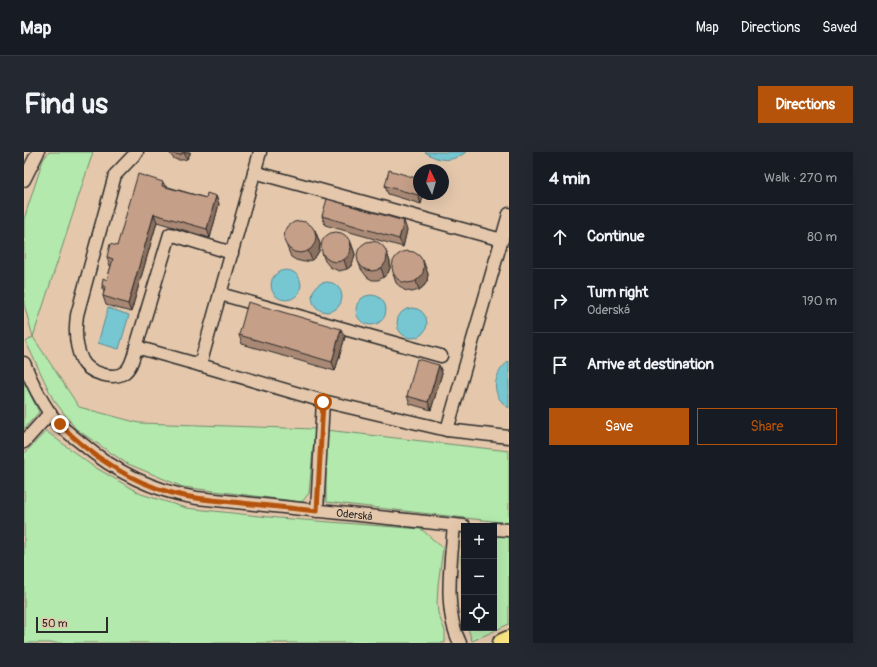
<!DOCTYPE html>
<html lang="en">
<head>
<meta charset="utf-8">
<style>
	:root { --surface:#171b24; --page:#242831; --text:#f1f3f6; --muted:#9ea1a6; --line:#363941; --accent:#b45309 }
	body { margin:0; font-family:Pangolin,sans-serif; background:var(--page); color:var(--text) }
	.controls { position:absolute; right:12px; bottom:12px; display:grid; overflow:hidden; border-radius:0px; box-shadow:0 4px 16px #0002 }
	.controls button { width:36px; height:36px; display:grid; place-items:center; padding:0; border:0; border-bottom:1px solid var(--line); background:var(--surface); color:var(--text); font:20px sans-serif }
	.compass { position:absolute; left:389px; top:12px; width:36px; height:36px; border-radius:50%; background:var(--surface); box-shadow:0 4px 16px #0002; rotate:355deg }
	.scale { position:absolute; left:12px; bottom:10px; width:72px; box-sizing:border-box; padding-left:4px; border:2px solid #2b2b2b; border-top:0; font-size:11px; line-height:14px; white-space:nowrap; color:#2b2b2b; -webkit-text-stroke:3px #e5c8ac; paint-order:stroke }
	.stop { position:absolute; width:12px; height:12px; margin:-9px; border:3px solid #b45309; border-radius:50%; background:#fff }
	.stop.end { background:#b45309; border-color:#fff; box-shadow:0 1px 4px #0008 }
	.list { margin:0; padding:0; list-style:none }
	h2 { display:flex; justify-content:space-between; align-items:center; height:52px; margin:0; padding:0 16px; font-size:17px }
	h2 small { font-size:13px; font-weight:400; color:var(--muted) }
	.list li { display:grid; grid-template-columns:26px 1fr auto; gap:12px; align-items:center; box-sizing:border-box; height:64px; padding:0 16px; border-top:1px solid var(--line) }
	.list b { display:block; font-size:15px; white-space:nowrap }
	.list p { margin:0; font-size:13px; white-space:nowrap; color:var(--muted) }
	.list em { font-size:13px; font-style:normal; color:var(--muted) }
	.actions { display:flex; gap:8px; padding:12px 16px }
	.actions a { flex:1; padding:9px 0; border:1px solid var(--accent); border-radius:0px; text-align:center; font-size:14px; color:var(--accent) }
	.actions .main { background:var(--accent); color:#fff }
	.icon { flex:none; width:22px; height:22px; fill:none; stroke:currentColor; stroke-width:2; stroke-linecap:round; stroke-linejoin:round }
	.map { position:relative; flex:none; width:485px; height:491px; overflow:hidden; border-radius:0px }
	header { display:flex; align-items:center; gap:24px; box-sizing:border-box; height:56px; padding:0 20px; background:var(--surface); border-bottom:1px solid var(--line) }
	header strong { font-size:19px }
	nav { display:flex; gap:22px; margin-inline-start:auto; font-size:14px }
	.intro { display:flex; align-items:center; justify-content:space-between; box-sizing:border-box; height:96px; padding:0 24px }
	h1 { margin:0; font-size:28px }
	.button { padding:10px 18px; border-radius:0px; background:var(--accent); color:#fff; font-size:14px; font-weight:700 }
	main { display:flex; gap:24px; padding:0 24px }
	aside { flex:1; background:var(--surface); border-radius:0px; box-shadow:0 4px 16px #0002 }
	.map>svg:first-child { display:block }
</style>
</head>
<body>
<header>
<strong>Map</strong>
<nav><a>Map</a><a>Directions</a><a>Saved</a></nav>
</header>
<div class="intro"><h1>Find us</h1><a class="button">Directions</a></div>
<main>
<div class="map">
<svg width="485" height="491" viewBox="0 0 485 491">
	<rect width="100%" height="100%" fill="#e5c8ac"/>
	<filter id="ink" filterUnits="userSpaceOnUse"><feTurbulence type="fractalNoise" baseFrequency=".025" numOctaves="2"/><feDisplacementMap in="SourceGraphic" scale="8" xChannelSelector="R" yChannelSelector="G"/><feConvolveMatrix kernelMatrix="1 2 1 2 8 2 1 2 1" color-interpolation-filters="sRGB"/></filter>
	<g filter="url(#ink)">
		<g fill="#b3e9ac" stroke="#6f8a6c">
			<polygon points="25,0 69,0 9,185 55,255 115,271 291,277 285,341 278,350 159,335 102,311 52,277 29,247 2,190 9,185 0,152 0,67 19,8"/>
			<polygon points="0,230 15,260 0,277"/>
			<polygon points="302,278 485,299 485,371 302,350"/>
			<polygon points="22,279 67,313 117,342 162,356 254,366 397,377 419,396 414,433 413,451 414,461 421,479 421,491 0,491 0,302"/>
			<polygon points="470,383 485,385 485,472 448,489 444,476 470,476"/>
			<polygon points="440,399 440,464 437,404"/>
		</g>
		<g fill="#77c7d3" stroke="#598990">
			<path d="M401 0H442C429 10 415 10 401 0Z"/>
			<circle cx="262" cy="133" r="15"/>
			<circle cx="303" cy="145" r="15"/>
			<circle cx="347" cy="158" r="15"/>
			<circle cx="388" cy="171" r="15"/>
			<polygon points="84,156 105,163 95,197 74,191"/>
			<path d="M485 209V256C466 244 468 222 485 209Z"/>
		</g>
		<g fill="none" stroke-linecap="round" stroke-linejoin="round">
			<defs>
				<g id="minor">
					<path d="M113 0 91 23 53 163C51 178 51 194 58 208 64 221 90 229 101 220 108 214 110 203 112 195L176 213"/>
					<polyline points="236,0 176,213 299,249 423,278 485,285"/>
					<polyline points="230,20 478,88"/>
					<polyline points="0,28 14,0"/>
					<polyline points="196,142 417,204"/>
					<polyline points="112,195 146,82 208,101"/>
					<path id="s1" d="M0 211C7 229 16 247 27 263 35 273 45 282 56 290 90 319 129 339 173 346L440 374"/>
					<polyline points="423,278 485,62"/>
					<polyline points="0,290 26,261"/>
					<polyline points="293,359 299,249"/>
					<path d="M430 373C427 410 419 458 436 491"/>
					<polyline points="470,377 485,378"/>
				</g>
				<polyline id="highway" points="478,491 485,488"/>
			</defs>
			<use href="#minor" stroke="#2b2b2b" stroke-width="15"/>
			<use href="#highway" stroke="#2b2b2b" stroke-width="21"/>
			<use href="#minor" stroke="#e5c8ac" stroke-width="12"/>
			<use href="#highway" stroke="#f8e281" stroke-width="18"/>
		</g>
		<g fill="#a98975" stroke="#2b2b2b">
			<polygon points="145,0 166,0 166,2 163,7 158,8 153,8 149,6"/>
			<polygon points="395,27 397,52 364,42 361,34"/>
			<polygon points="139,30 141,34 182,46 192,44 195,52 186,86 133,70 107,160 82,153 79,144 80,140 78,133 83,128 87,114 86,114 83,105 93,94"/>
			<polygon points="298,64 383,78 379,95 301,73"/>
			<polygon points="291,78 296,92 295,99 292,104 288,108 280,110 272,108 267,105 260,87"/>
			<polygon points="326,88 331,102 330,107 327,114 323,117 315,119 306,115 301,109 298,101"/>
			<polygon points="363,101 366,110 366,116 364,121 360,125 354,128 348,128 343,125 337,117 334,109"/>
			<polygon points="402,117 404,122 403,129 400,134 395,138 388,140 380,138 372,131 369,122"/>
			<polygon points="215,183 321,185 311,219 218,192"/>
			<polygon points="415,213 418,221 407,258 386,252 383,244"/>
		</g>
		<g fill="#8a6f5f" stroke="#2b2b2b">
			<polygon points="161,0 166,0 166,2 163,7 160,1"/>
			<polygon points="395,40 395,42 400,42 397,52 394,43"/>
			<polygon points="192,44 195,52 186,86 183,77"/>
			<polygon points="130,62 133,70 107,160 104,152"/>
			<polygon points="380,69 383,78 379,95 375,87"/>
			<polygon points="291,78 296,92 295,99 292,104 288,108 284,99"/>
			<polygon points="326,88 331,102 330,107 327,114 323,117 320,108"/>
			<polygon points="363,101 366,110 366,116 364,121 360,125 357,116"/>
			<polygon points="399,108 404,122 403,129 400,134 395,138 392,129"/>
			<polygon points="317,177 321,185 311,219 308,210"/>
			<polygon points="415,213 418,221 407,258 404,250"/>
		</g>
		<g fill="#c59f88" stroke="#2b2b2b">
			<polygon points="146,0 161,0 156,3 151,2"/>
			<polygon points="365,18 395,27 395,40 394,43 361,34"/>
			<polygon points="114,22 139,30 138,34 182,46 183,41 192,44 183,77 130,62 104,152 79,144 81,135 78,133 79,126 83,128 89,107 83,105 86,92 93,94"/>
			<polygon points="303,47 380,69 375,87 298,64"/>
			<circle cx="276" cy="85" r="16"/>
			<circle cx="312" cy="95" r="15"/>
			<circle cx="348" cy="104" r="15"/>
			<circle cx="384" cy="115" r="16"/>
			<polygon points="224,150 317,177 308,210 215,183"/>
			<polygon points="393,207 415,213 404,250 383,244"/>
		</g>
	</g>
	<g fill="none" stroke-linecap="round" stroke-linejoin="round" filter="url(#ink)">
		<path stroke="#b45309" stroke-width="5" d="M36 272C65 303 107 330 148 341 168 347 188 348 208 350 236 353 265 356 293 359L299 250"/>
	</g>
	<g text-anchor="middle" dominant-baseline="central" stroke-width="4" stroke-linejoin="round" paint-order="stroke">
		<g font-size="11" fill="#2b2b2b" stroke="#e5c8ac">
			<text stroke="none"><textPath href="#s1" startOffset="388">Oderská</textPath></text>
		</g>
	</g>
</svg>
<div class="controls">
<button>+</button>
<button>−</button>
<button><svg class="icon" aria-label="locate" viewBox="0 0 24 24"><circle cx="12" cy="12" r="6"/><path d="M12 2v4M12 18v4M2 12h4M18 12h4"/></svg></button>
</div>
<svg class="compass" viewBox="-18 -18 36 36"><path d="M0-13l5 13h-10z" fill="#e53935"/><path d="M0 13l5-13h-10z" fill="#9ea1a6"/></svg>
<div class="scale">50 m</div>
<div class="stop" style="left:299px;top:250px"></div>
<div class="stop end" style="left:36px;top:272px"></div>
</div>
<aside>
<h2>4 min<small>Walk · 270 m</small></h2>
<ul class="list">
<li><svg class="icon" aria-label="ahead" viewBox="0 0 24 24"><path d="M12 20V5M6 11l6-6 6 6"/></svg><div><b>Continue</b></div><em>80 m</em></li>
<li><svg class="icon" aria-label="right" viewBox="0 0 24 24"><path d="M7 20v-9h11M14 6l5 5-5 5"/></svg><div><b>Turn right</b><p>Oderská</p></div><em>190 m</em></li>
<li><svg class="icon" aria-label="arrive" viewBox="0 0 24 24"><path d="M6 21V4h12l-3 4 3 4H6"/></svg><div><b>Arrive at destination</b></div></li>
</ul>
<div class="actions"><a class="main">Save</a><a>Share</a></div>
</aside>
</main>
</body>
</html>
